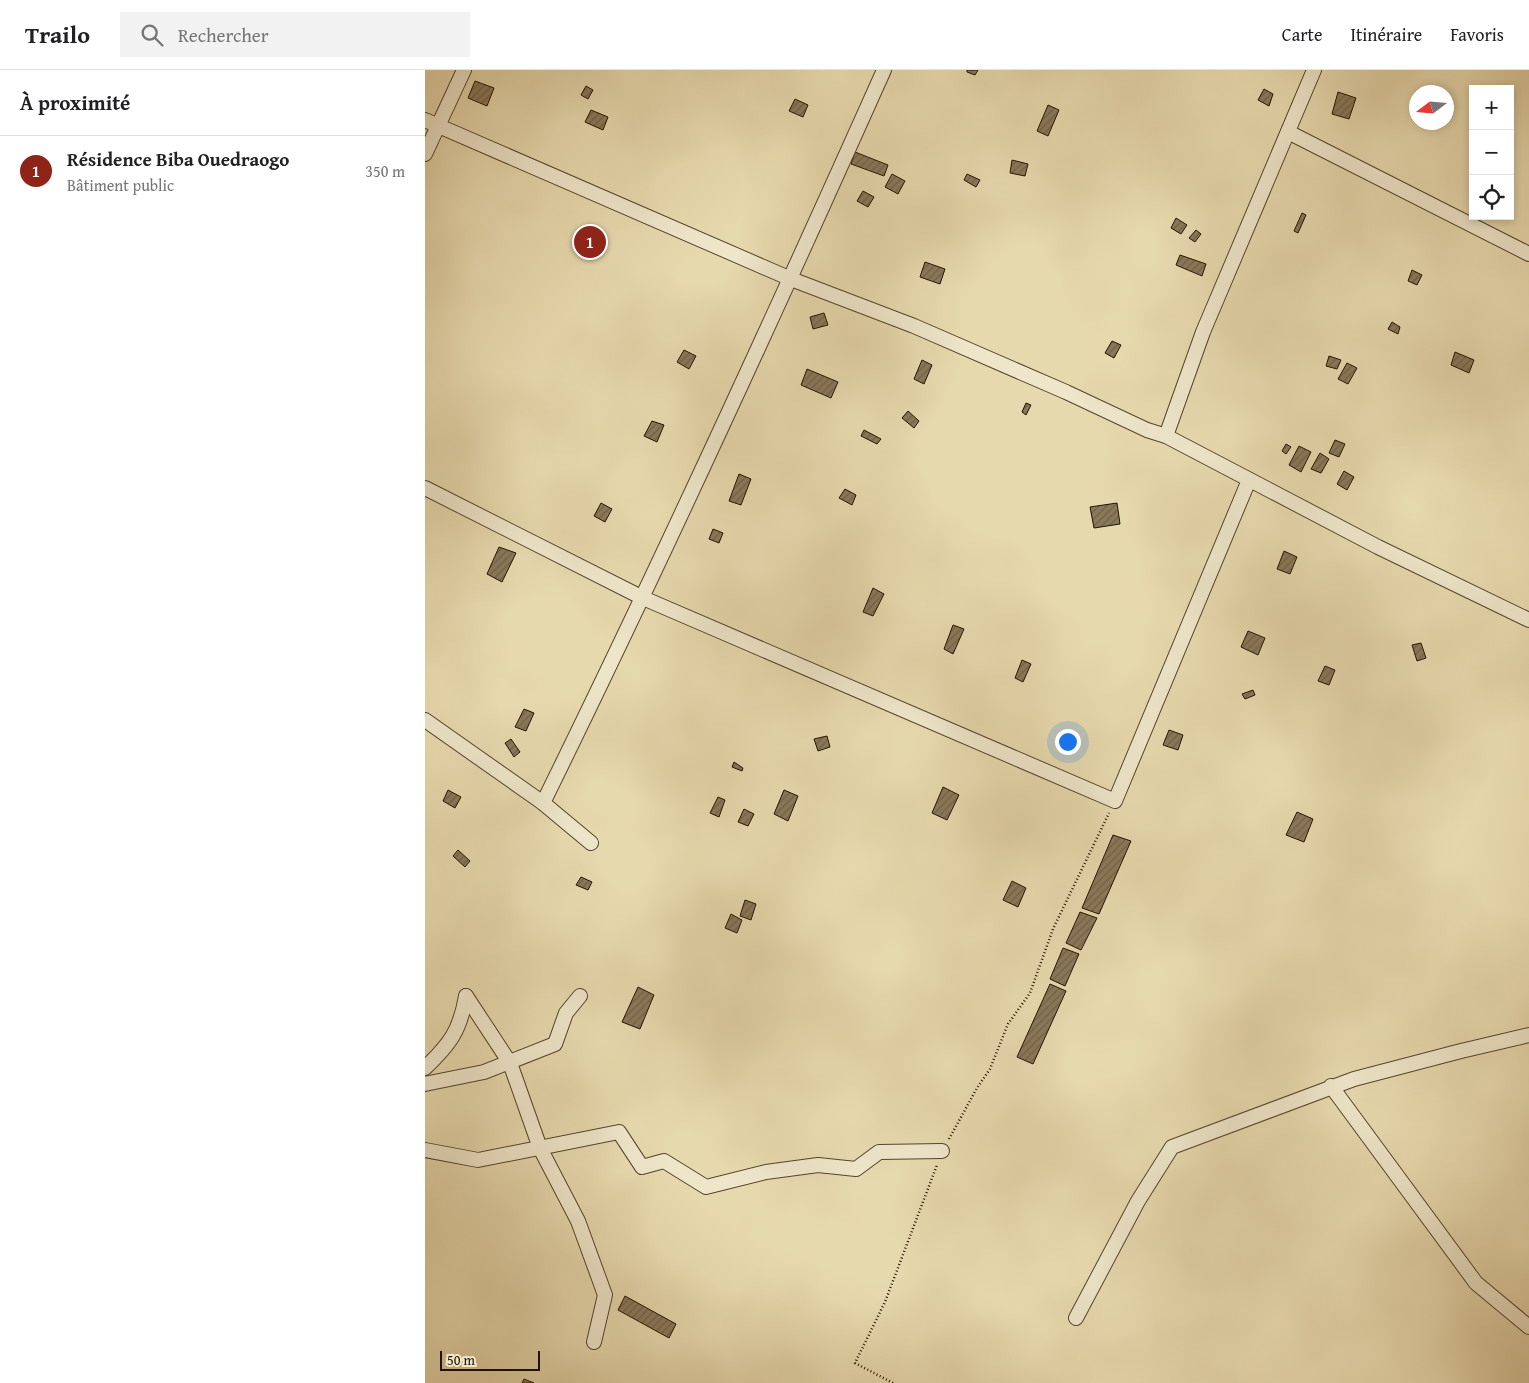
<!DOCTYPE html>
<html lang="fr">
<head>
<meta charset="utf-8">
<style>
	:root { --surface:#fff; --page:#f2f2f2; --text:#202124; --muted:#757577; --line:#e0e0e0; --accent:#8f2418 }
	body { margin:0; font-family:"Gentium Book Plus",serif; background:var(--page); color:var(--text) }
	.controls { position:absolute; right:15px; top:15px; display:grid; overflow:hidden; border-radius:0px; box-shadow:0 2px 8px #0003 }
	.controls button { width:45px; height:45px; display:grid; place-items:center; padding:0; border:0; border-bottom:1px solid var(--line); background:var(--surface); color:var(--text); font:25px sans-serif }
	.compass { position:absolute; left:984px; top:15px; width:45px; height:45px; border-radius:50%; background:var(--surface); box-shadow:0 2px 8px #0003; rotate:254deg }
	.scale { position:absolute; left:15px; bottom:12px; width:100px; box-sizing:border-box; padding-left:5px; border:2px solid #231200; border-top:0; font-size:14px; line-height:18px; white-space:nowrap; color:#231200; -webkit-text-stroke:4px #efe6ca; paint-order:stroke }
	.you { position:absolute; left:642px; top:671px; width:18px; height:18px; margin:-12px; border:4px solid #fff; border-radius:50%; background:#1a73e8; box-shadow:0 0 0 8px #1a73e833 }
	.badge { display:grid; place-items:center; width:32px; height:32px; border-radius:50%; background:var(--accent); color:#fff; font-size:16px; font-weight:700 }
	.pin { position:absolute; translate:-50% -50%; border:2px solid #fff; box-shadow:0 1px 5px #0006 }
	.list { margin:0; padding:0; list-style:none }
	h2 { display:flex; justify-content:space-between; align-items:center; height:65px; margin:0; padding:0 20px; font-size:21px }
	h2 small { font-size:16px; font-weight:400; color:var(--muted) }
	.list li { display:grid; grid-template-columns:32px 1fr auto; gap:15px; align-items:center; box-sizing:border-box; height:70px; padding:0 20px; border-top:1px solid var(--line) }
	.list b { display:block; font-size:19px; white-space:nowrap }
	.list p { margin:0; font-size:16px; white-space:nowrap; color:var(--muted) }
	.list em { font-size:16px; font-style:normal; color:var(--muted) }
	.icon { flex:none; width:28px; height:28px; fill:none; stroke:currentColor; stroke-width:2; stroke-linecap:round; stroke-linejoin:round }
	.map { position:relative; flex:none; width:1104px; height:1313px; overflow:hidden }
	header { display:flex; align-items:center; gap:30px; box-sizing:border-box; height:70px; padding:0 25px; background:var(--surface); border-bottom:1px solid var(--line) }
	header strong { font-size:24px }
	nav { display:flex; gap:28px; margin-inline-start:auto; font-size:18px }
	.search { width:350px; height:45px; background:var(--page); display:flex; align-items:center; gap:12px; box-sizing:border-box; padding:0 18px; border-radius:0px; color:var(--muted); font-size:19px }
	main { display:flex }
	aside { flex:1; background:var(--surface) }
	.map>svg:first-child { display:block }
</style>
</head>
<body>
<header>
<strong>Trailo</strong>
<div class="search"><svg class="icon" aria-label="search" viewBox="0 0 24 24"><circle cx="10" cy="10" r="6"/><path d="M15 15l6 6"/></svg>Rechercher</div>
<nav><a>Carte</a><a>Itinéraire</a><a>Favoris</a></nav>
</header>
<main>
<aside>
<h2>À proximité<small></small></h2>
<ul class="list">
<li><span class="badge">1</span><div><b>Résidence Biba Ouedraogo</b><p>Bâtiment public</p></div><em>350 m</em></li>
</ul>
</aside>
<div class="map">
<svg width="1104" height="1313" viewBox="0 0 1104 1313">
	<defs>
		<pattern id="building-hatch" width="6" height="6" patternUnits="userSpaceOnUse" patternTransform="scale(1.25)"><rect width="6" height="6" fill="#89795a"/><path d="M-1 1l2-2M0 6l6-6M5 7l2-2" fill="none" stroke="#706248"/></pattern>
	</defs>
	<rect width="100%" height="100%" fill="#e7d9ae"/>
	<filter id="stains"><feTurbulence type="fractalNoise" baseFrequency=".004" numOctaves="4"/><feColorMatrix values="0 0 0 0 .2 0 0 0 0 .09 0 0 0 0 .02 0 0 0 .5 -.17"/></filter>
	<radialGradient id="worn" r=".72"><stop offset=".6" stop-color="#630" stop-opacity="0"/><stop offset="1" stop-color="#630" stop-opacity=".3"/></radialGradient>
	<g fill="url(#building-hatch)" stroke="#231200">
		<polygon points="542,0 553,0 550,5 542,2"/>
		<polygon points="50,11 69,18 62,36 43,28"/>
		<polygon points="161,16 168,20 163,29 156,25"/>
		<polygon points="839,19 848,24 844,36 833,30"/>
		<polygon points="913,22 931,28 924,49 907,44"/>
		<polygon points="370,29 383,35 378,47 364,41"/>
		<polygon points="623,35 634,40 623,66 612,61"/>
		<polygon points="166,40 183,47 178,60 160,52"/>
		<polygon points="430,82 463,95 459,106 426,94"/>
		<polygon points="587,90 603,94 600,106 585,103"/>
		<polygon points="467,104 480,111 473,124 460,117"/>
		<polygon points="542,104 555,110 551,117 539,110"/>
		<polygon points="438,121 449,127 443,137 432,131"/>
		<polygon points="877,143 881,145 873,163 869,161"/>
		<polygon points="751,148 762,155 756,164 746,158"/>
		<polygon points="771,160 776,164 770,172 764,168"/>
		<polygon points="755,185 781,194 777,206 751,195"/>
		<polygon points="500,192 520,199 515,214 495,207"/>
		<polygon points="987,200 997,205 992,215 983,211"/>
		<polygon points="399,243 403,255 388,259 385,247"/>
		<polygon points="967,252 975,257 973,264 963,259"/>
		<polygon points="687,271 696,275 689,288 680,283"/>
		<polygon points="259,280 271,286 264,299 252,292"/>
		<polygon points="1030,282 1049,290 1044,303 1026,295"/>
		<polygon points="904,286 916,290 912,299 901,296"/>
		<polygon points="497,290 507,295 499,314 489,309"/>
		<polygon points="922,293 932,298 923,314 913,309"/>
		<polygon points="382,299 413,312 406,328 376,315"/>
		<polygon points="601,333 606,335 601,345 597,342"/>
		<polygon points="483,341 494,351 489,358 477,348"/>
		<polygon points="227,351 239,355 232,372 219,366"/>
		<polygon points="439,360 456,369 452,374 436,366"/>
		<polygon points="910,370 920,374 914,387 904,383"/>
		<polygon points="861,374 866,377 861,384 857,381"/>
		<polygon points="874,376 886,382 876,402 864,395"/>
		<polygon points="895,383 904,389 896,403 886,399"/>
		<polygon points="919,401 929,407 922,420 912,414"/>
		<polygon points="314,404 326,409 316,435 304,431"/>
		<polygon points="420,419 431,425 427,435 414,428"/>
		<polygon points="176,433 187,439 180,452 169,446"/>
		<polygon points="692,433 695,454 669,458 665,437"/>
		<polygon points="288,459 298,463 294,473 284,469"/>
		<polygon points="74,477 91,483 77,512 62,504"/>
		<polygon points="859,481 872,487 865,504 852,499"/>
		<polygon points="448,518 459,524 448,546 438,542"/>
		<polygon points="528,555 539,559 528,584 519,579"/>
		<polygon points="823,561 840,568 833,585 816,577"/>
		<polygon points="996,573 1001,588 992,591 987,575"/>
		<polygon points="597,590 606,594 598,612 590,608"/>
		<polygon points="900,596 910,600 904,615 893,611"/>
		<polygon points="828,620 830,625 820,629 817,624"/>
		<polygon points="99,639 109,643 101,661 90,657"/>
		<polygon points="744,660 758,665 753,680 738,675"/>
		<polygon points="402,666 405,677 393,681 389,669"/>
		<polygon points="86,669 95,682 89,687 80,673"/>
		<polygon points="309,692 318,698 317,701 307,697"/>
		<polygon points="518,717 534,725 522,750 507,743"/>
		<polygon points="23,720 36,727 30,738 18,731"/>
		<polygon points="359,720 373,726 363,751 349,744"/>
		<polygon points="293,727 300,730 294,747 285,743"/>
		<polygon points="319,739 329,744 323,756 313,752"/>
		<polygon points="872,742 888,749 879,772 861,765"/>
		<polygon points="688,765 706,771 674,844 657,838"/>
		<polygon points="33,780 45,791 40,797 28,786"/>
		<polygon points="156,807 167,812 163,820 151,815"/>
		<polygon points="587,811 601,818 593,837 578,830"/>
		<polygon points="320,830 331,834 326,850 315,846"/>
		<polygon points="655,842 672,848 656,880 641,873"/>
		<polygon points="306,844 317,850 312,863 300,858"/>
		<polygon points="638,878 654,884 640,916 625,909"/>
		<polygon points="625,914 641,921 608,994 592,987"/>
		<polygon points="213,917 229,925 215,959 197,952"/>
		<polygon points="200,1226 251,1254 244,1268 193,1240"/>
		<polygon points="99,1309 109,1313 97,1313"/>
	</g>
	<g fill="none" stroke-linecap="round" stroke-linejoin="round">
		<defs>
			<g id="minor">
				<polyline points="0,50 366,209 489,256 641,322 722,360 741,366 953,477 1104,550"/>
				<polyline points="863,62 1104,184"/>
				<polyline points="0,84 39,0"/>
				<polyline points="741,366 778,262 889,0"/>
				<polyline points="0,418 218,528 690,731 824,410"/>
				<polyline points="0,650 118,733 166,773"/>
				<path d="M118 733C237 491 349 246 459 0"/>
				<polyline points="41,926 85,993 115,1078 153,1151 180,1225 169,1272"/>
				<path d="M0 998C25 974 35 961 41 926"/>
				<polyline points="0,1014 59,1002 130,974 141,943 155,926"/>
				<polyline points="906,1016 1051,1213 1104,1257"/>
				<polyline points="0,1080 53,1090 194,1062 217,1097 239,1091 281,1117 341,1102 393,1095 431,1099 454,1082 517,1081"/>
				<polyline points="651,1248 713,1131 747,1077 929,1009 1036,981 1104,965"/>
			</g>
		</defs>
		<use href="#minor" stroke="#54442c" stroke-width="16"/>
		<g stroke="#231200" stroke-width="2.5" stroke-dasharray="1 2.5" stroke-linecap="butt">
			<polyline points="524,1069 552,1018 565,999 583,954 605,923 628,859 684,743"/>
			<polyline points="468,1313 430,1293 460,1232 512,1095"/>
		</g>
		<use href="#minor" stroke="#efe6ca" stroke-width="14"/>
	</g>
	<rect width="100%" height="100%" filter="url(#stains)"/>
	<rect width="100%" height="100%" fill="url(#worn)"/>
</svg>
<div class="controls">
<button>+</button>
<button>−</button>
<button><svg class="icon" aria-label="locate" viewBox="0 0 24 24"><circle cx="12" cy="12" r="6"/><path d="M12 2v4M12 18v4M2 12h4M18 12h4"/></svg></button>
</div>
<svg class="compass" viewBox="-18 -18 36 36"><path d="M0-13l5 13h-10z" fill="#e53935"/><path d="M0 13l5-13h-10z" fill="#757577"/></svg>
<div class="scale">50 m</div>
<div class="you"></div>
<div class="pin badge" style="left:165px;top:172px">1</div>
</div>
</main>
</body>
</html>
